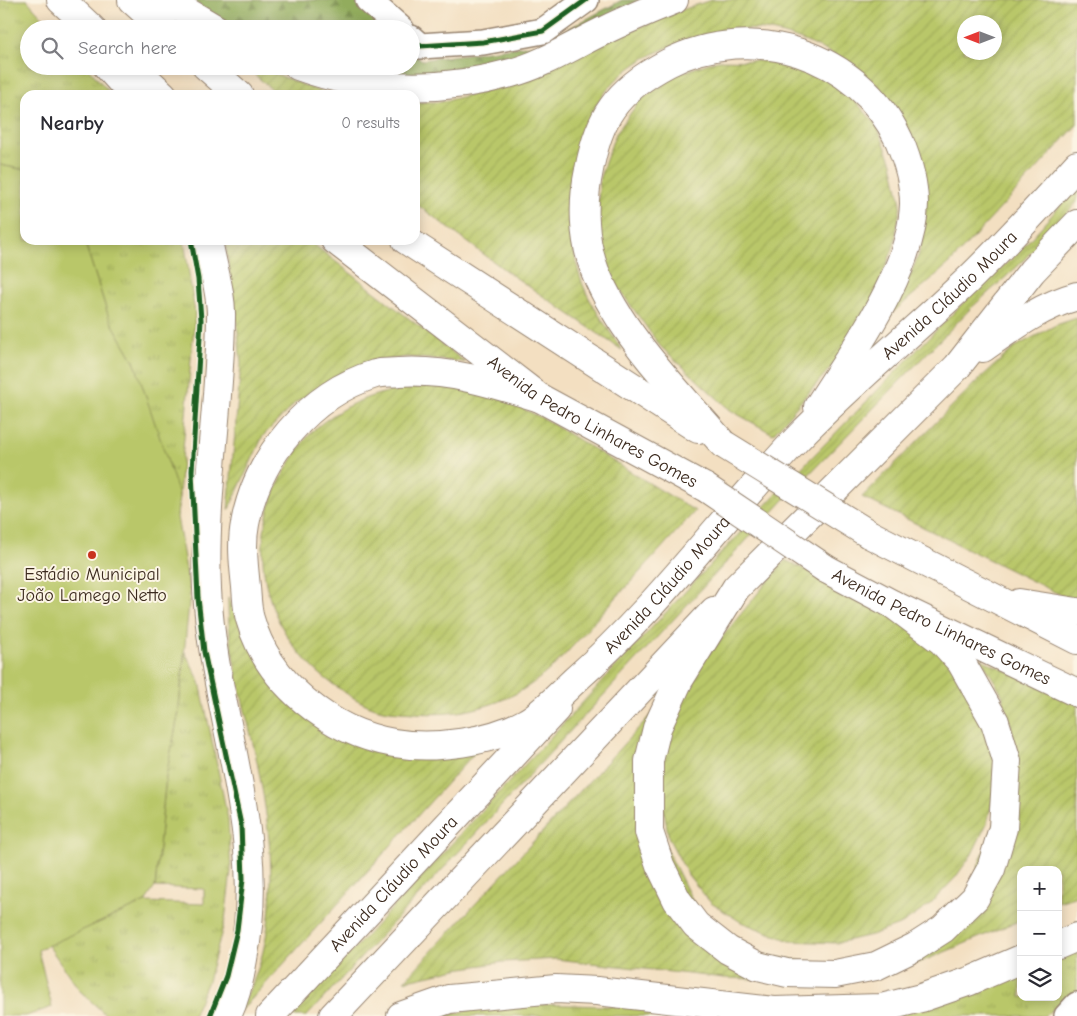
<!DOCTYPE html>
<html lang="en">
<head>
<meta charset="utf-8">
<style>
	:root { --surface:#fff; --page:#f2f2f3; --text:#2b2b33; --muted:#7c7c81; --line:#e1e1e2 }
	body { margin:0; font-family:"Comic Neue",sans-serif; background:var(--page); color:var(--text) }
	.controls { position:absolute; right:15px; bottom:15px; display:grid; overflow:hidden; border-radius:10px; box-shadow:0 2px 12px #0003 }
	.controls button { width:45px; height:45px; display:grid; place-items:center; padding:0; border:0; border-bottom:1px solid var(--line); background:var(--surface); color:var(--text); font:25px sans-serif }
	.compass { position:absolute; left:957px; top:15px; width:45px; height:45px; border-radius:50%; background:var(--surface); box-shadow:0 2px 12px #0003; rotate:270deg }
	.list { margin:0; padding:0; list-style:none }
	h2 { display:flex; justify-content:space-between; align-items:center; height:65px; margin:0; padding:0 20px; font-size:21px }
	h2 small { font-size:16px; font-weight:400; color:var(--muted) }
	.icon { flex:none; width:28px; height:28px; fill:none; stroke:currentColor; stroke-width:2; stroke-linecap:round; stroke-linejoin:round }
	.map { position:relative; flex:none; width:1077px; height:1016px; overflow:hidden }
	.search { position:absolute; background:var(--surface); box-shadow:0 2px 12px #0003; left:20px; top:20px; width:400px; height:55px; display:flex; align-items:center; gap:12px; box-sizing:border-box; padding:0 18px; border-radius:28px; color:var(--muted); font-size:19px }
	.panel { position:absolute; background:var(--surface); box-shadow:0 2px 12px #0003; left:20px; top:90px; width:400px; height:155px; border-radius:15px }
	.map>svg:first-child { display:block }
</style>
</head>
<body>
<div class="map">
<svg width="1077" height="1016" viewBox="0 0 1077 1016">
	<defs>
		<pattern id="grass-tufts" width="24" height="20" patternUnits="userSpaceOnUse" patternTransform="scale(1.25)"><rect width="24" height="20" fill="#b9c769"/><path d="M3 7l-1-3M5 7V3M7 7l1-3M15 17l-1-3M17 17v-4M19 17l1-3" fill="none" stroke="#a0ab5b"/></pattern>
		<pattern id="forest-firs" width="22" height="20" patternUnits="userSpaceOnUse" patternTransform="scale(1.25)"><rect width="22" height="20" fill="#92ac5d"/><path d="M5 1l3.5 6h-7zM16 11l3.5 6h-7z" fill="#788c4c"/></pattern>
		<pattern id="garden-furrows" width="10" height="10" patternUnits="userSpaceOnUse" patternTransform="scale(1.25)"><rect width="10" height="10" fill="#b9c769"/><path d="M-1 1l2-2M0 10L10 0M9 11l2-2" fill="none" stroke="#a0ab5b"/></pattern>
	</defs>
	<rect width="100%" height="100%" fill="#fcf5e5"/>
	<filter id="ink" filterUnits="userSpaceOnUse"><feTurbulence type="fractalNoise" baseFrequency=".02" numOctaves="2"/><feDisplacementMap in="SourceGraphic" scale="10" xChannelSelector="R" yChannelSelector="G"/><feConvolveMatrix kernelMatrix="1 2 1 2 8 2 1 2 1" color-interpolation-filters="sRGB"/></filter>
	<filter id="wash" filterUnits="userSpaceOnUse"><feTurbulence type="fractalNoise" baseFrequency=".0096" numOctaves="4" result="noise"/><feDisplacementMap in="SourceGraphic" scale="20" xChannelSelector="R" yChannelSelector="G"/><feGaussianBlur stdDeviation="1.12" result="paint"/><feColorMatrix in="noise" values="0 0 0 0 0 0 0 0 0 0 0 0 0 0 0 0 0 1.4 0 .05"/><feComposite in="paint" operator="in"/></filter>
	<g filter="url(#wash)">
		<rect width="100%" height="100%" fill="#f3dfc1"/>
		<g fill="url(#grass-tufts)" stroke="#7a7844">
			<polygon points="0,0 27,0 53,29 29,29 29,66 86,66 112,95 25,95 25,170 0,165"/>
			<polygon points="84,240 184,240 195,314 177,517 158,437 134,361 109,318"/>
			<polygon points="185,652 200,682 228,819 231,871 225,920 208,981 193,1016 107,1016 80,991 48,945 145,902 204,904 204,889 155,887 166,776 178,716"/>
			<polygon points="1077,946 1077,994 1068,998 1044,1016 876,1016 1021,968 1021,997 1058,997 1058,953"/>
			<polygon points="502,1003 636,1007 697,1016 441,1016"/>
		</g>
		<g fill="url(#forest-firs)" stroke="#666b3e">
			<polygon points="192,0 356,0 388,29 233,29"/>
			<polygon points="622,0 639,0 522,60 408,80 324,66 411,66 411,51 422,60 540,44"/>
		</g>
		<g fill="url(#garden-furrows)" stroke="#7a7844" fill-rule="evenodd">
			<path d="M711 0H1077V125L951 262 884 320C897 299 911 277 919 253 933 206 923 153 898 111 875 71 810 37 765 30 746 27 721 32 702 37 629 54 586 93 575 169 569 211 569 262 590 300 600 318 612 334 622 350L509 273 415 203V102H441L489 90 682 10ZM964 22H994V52H964Z"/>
			<polygon points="718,60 761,61 794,67 826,78 854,100 876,124 892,163 901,204 894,246 872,302 840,357 773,434 730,410 660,346 614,282 602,254 596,228 600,177 615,135 640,100 678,74"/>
			<polygon points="245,66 256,66 316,90 339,95 278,95"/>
			<polygon points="1077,187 1077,202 1019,265 971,308 782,502 307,1016 292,1016 773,497 964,302 1016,255"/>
			<polygon points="225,240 308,240 465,362 407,357 370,362 334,377 295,403 263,436 228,511 241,364 237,322"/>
			<polygon points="1077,318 1077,603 862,497 977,381 1015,347 1056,325"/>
			<path d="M430 386 466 389 499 397 544 419 695 511C664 545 633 580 601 614 575 643 550 676 515 694 483 710 450 716 414 713 404 712 393 712 383 710 364 706 345 693 330 682 263 632 243 546 284 473 294 456 305 436 321 424 357 396 386 390 430 386Z"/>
			<polygon points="785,560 879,605 925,636 979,696 997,760 993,798 987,823 972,854 955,878 928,906 902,924 871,935 837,943 790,941 741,922 711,903 688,875 669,839 661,794 660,757 668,718 696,669"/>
			<path d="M228 597 247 640 301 709 479 748 240 1012C246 996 255 980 260 963 278 900 271 835 259 772 248 713 227 658 228 597Z"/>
			<polygon points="981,659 1077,703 1077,896 1058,902 1058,870 1021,870 1021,920 923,961 883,974 782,980 724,978 556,959 503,962 456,969 404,981 659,706 640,796 703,922 759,955 835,965 909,942 968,894 1018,759 1010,722 1001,692"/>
		</g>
		<polygon fill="#b9c769" stroke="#7a7844" points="0,165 25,170 25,240 84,240 109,318 134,361 179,495 177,517 190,593 178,716 166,776 155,887 145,902 38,950 52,1007 26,1016 0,1016"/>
	</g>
	<g filter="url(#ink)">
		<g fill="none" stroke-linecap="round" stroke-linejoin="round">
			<defs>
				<g id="minor">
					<polyline points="368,0 401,29"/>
					<polyline points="411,38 420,46 483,42 543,31 586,0"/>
					<polyline points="1067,1016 1077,1005"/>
				</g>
				<g id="primary">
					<path id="s1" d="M270 1016 556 709"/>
					<polyline points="333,1016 714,611"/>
				</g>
				<g id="trunk">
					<polyline points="61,0 92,29"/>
					<polyline points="132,0 164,29"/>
					<polyline points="167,0 216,29"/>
					<polyline points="107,66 133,95"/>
					<polyline points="132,66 163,95"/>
					<polyline points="206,66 239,95"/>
					<path d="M298 66C367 91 440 93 511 73 542 65 572 46 601 32 625 20 649 10 674 0"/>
					<path d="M208 240C212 265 222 293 221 318 220 408 203 498 207 589 213 715 269 832 243 959 240 978 235 999 227 1016"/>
					<path id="s2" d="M335 240 540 398 706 488"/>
					<polyline points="406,240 698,429"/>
					<path d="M983 348C1013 327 1041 306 1077 296"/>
					<path id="s3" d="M540 398C493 383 448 369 399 372 391 373 383 372 375 374 310 394 257 456 245 524 241 544 244 567 246 587 247 598 247 609 250 619 268 683 330 732 394 743 434 750 491 742 527 722 544 712 560 694 575 680 657 608 722 518 797 439 850 384 911 334 967 281 1005 244 1041 205 1077 165"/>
					<path d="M723 444C678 391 622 337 595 271 583 240 582 202 589 170 593 149 599 126 612 108 626 88 647 74 668 63 752 20 858 53 899 140 907 159 914 183 914 204 912 272 853 351 818 407"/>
					<polyline points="869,534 1077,640"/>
					<path id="s4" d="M826 569 894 605 1077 693"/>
					<polyline points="1019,603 1077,612"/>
					<polyline points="894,605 942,641 961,662 995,722 1007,761 1003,828 991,869 975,898 943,929 915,947 876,966 835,974 787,973 758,966 728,950 696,925 677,900 660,865 649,832 649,761 657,728 679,680 736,588 957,367 1032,271 1077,224"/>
					<polyline points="1058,945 1077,937"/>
					<polyline points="401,1016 449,999 556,989 597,991 774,1011 881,1008 921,998 970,981 1021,959"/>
				</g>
			</defs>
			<use href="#minor" stroke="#978470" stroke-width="28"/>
			<use href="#primary" stroke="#978470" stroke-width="30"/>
			<use href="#trunk" stroke="#978470" stroke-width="30"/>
			<use href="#minor" stroke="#fff" stroke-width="25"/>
			<use href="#primary" stroke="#fff" stroke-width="28"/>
			<use href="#trunk" stroke="#fff" stroke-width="28"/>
			<defs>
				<g id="trunk-bridge">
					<polyline points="723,444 869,534"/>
					<polyline points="706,488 826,569"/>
				</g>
			</defs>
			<use href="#trunk-bridge" stroke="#978470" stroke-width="30" stroke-linecap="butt"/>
			<use href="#trunk-bridge" stroke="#fff" stroke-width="28"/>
			<defs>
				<g id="cycleway">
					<polyline points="411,38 420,46 483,42 543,31 586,0"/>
					<polyline points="191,240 198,279 201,320 192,471 198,598 204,652 241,825 243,879 237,930 226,976 210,1016"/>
				</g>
			</defs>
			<use href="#cycleway" stroke="#fcf5e5" stroke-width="8"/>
			<use href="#cycleway" stroke="#1b5e20" stroke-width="5"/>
		</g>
	</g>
	<circle fill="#c8321e" stroke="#fcf5e5" stroke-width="2" cx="92" cy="555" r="5"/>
	<g text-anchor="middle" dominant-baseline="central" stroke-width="4" stroke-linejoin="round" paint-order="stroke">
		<g font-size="18" fill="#3b2a1e" stroke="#fcf5e5">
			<text stroke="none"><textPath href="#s3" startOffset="1410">Avenida Cláudio Moura</textPath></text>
			<text stroke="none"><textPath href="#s2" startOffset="316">Avenida Pedro Linhares Gomes</textPath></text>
			<text stroke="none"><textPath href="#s3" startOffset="1005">Avenida Cláudio Moura</textPath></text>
			<text stroke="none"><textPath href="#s4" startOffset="129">Avenida Pedro Linhares Gomes</textPath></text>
			<text stroke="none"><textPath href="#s1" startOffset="181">Avenida Cláudio Moura</textPath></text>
		</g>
		<g font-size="18" fill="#3b2a1e" stroke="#fcf5e5">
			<text x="92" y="574">Estádio Municipal<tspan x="92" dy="21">João Lamego Netto</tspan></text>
		</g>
	</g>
</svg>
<div class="controls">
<button>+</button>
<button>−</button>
<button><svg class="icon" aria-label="layers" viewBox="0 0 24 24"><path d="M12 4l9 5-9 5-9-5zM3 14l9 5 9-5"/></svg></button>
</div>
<svg class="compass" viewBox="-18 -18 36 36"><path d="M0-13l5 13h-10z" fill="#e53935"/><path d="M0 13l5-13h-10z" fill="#7c7c81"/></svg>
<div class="search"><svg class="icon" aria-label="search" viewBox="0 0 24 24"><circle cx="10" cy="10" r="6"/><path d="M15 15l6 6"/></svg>Search here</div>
<section class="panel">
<h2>Nearby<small>0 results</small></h2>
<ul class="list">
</ul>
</section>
</div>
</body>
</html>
